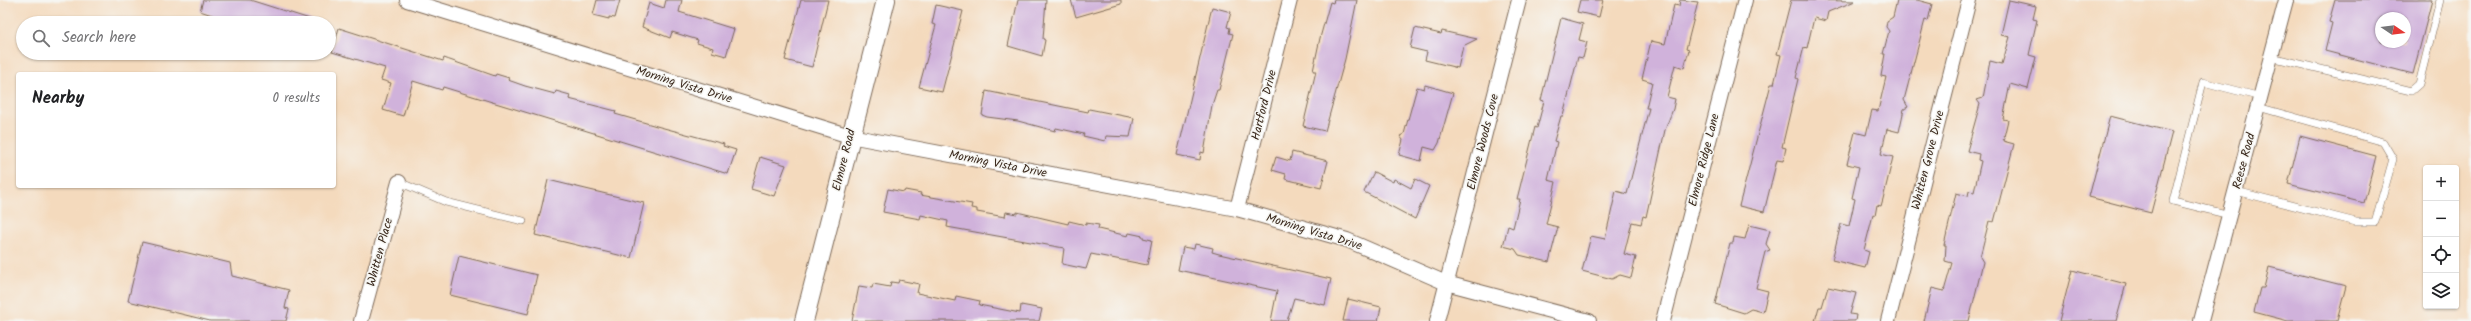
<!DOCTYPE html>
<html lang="en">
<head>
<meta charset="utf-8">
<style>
	:root { --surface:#fff; --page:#f2f2f2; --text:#202124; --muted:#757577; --line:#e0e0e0 }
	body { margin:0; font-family:Kalam,sans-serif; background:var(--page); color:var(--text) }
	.controls { position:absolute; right:12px; bottom:12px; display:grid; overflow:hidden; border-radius:4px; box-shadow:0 1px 3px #0004 }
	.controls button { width:36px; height:36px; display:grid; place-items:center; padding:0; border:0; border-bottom:1px solid var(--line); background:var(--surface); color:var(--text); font:20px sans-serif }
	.compass { position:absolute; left:2375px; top:12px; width:36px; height:36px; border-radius:50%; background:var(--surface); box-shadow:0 1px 3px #0004; rotate:103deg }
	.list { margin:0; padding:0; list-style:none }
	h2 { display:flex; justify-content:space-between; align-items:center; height:52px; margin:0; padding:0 16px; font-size:17px }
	h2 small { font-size:13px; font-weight:400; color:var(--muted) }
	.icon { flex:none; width:22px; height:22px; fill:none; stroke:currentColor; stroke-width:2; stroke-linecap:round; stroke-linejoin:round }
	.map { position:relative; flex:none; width:2471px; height:321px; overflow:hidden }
	.search { position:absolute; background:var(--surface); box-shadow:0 1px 3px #0004; left:16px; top:16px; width:320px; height:44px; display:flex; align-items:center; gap:10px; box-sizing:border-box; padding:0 14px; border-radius:22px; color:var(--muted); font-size:15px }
	.panel { position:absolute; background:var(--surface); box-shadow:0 1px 3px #0004; left:16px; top:72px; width:320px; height:116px; border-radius:4px }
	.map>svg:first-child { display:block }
</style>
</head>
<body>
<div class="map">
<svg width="2471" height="321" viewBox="0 0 2471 321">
	<rect width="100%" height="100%" fill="#f6f6f2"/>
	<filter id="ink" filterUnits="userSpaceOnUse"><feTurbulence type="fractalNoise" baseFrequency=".025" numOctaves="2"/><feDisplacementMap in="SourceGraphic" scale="8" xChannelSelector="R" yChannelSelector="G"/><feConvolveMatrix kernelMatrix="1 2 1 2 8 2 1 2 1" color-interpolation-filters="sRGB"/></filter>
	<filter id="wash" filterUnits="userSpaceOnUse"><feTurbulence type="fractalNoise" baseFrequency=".012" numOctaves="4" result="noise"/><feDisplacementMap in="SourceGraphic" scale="16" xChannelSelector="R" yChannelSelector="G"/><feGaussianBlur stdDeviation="0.9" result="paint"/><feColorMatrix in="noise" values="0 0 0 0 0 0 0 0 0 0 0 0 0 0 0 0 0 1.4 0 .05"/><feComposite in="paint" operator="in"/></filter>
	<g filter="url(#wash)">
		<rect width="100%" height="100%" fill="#f4dabd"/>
		<g id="blocks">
			<g fill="#d0b2db" fill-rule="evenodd">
				<polygon points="203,0 250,0 313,20 313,23 227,23 227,20 200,11"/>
				<polygon points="597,0 620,0 615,18 609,17 609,19 593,15"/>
				<polygon points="666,0 682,0 679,12 734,29 726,56 712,52 713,48 697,43 698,40 672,32 670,38 642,27 649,3 664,8"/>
				<polygon points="801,0 828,0 812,67 785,60"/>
				<polygon points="1018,0 1046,0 1043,39 1045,40 1042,56 1008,46"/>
				<polygon points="1071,0 1121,0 1121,4 1076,17"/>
				<polygon points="1334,0 1357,0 1345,59 1325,131 1303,126 1316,71 1313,71 1320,38 1330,2 1333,3"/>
				<polygon points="1580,0 1603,0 1599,17 1577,12"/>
				<polygon points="1680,0 1698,2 1686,49 1689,50 1684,68 1675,65 1667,97 1675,99 1673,109 1665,130 1646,217 1643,216 1641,224 1632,222 1624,254 1636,257 1631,278 1620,275 1612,279 1582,271 1591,236 1605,239 1616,191 1627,194 1649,108 1646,108 1652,82 1642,79 1651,41 1665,44 1674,5 1679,6"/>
				<polygon points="1791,0 1855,1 1828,12 1826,21 1814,18 1807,48 1804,47 1796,78 1798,79 1782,147 1786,148 1783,161 1777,160 1764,212 1739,206 1771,84 1774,84 1781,55 1777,54"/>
				<polygon points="1897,0 1917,0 1932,4 1928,21 1925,20 1904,100 1908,107 1904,109 1899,132 1887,129 1881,154 1893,157 1883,199 1881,206 1877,205 1875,216 1873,215 1864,250 1869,252 1865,268 1832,260 1841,224 1849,226 1855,199 1852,198 1859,167 1847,164 1855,132 1866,135 1872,110 1878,111 1886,77 1881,76 1885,54 1883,54 1889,31 1886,27 1887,21 1893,17"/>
				<polygon points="2009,0 2036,6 2033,19 2037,20 2029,55 2036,57 2028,89 2010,84 2003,119 2008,120 2003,141 2014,144 1994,222 1989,221 1980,257 1983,262 1969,321 1924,321 1932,288 1944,291 1952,263 1945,261 1946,245 1944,245 1956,193 1968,196 1969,191 1974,192 1981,161 1978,160 1979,154 1967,151 1980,104 1977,100 1983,98 1990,61 2002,64 2010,37 2001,35"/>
				<path d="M2335 0H2432L2413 74 2325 51 2332 23 2329 22ZM2381 18H2405V42H2381Z"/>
				<polygon points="936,5 963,11 942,92 919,87 936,25 932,24"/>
				<polygon points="1212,7 1231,12 1227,27 1230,28 1229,33 1233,34 1219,90 1217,90 1212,105 1204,153 1201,152 1200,160 1177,155"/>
				<polygon points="1561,18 1583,24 1579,40 1587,42 1583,58 1578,57 1563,116 1561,116 1554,141 1557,142 1548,180 1556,182 1546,224 1558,227 1549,262 1519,255 1515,249 1503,246 1508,226 1513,228 1520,199 1517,199 1535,127 1537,128 1544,101 1541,100"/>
				<polygon points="339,28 443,61 444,58 495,76 496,74 509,78 508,80 525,86 555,94 556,91 570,95 569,99 616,111 615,114 660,127 724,144 723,146 736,150 728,174 443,87 442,90 413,81 403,116 383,110 391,83 381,80 385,68 332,52"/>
				<polygon points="1415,28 1441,34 1442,31 1477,39 1463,46 1458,68 1425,60 1427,52 1410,48"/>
				<polygon points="1425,85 1453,93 1439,143 1435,150 1424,147 1421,161 1399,155 1403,140 1400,136 1404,134 1417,87 1424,89"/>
				<polygon points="986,91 1088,112 1089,109 1134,118 1130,137 1106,136 1105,141 1083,136 1084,134 1056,128 1055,131 1018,121 987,117 982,115"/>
				<polygon points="2110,116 2172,132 2151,213 2089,197"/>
				<polygon points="2300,136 2376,156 2364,203 2288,184"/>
				<polygon points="1292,152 1328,161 1321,188 1285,179 1286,174 1272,170 1276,157 1290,161"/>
				<polygon points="760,157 786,165 774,196 751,189"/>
				<polygon points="1374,172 1393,182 1394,179 1411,188 1415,179 1429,186 1415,219 1364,192"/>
				<polygon points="548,180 644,203 631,258 535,235"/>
				<polygon points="888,189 904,192 905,190 921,193 920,195 972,204 971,208 977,209 977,212 1005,217 1006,212 1017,214 1017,212 1068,224 1069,221 1086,225 1086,223 1099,225 1098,229 1128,236 1129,233 1143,236 1143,238 1152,240 1147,265 1091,254 1086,269 1062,264 1064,248 947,227 948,221 921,215 920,219 883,212"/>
				<polygon points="1749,225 1770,230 1766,244 1770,250 1765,252 1756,288 1768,291 1763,312 1751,309 1744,313 1715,304 1730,243 1733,243 1734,237 1745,239"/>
				<polygon points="142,242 230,263 232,276 289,290 285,308 289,309 286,321 210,321 128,301"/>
				<polygon points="1195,244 1213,248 1212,252 1219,254 1331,279 1325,305 1294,298 1287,321 1271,321 1277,291 1178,270 1183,247 1194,249"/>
				<polygon points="459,256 537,275 528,314 450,295"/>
				<polygon points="2269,267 2346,286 2337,321 2288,321 2254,312 2260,288 2264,288"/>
				<polygon points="2072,270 2126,284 2116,321 2059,321"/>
				<polygon points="899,280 919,284 917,293 955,301 956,296 980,301 979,305 1020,313 1021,305 1042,309 1039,321 852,321 859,286 872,288 873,284 890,287 891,282 898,283"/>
				<polygon points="1828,287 1856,293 1850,314 1856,315 1855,321 1815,321 1819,307 1822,307"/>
				<polygon points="1348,299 1381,307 1378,321 1343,321"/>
			</g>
		</g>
	</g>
	<g filter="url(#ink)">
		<use href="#blocks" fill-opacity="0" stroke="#7c6856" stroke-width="1"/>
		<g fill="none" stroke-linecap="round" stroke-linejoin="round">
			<defs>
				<g id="service">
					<polyline points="2271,57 2411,91 2419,84 2440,0"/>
					<polyline points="399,182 446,202 523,221"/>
					<polyline points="2236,191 2356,222 2375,222 2393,159 2383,142 2258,107"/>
					<polyline points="2230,215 2173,201 2203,82 2261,97"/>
				</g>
				<g id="minor">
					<polyline points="407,0 850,136 1237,209 1347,240 1446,283 1589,321"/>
					<polyline points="1237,209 1290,0"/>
					<polyline points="361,321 399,182"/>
					<polyline points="1437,321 1519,0"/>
					<polyline points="1663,321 1745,0"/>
					<polyline points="1888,321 1969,0"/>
					<polyline points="2201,321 2286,0"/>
				</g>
				<polyline id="tertiary" points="804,321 886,0"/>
			</defs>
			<use href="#service" stroke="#7c6856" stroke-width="8"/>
			<use href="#minor" stroke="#7c6856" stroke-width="16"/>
			<use href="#tertiary" stroke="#7c6856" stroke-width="20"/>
			<use href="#service" stroke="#fff" stroke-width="7"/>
			<use href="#minor" stroke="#fff" stroke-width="14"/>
			<use href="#tertiary" stroke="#fff" stroke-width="18"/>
		</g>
	</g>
	<g text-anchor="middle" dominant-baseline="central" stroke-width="3" stroke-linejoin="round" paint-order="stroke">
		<g font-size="12" fill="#3b2a1e" stroke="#f6f6f2">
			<text transform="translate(684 85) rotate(17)">Morning Vista Drive</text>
			<text transform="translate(1264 105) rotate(-76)">Hartford Drive</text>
			<text transform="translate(1483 142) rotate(-76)">Elmore Woods Cove</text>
			<text transform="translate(844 160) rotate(-76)">Elmore Road</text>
			<text transform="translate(1704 160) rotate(-76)">Elmore Ridge Lane</text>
			<text transform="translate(1928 160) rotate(-76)">Whitten Grove Drive</text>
			<text transform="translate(2244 161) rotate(-75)">Reese Road</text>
			<text transform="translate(998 164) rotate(11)">Morning Vista Drive</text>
			<text transform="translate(1314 232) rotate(17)">Morning Vista Drive</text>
			<text transform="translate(380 252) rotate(-75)">Whitten Place</text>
		</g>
	</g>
</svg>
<div class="controls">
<button>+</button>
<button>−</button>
<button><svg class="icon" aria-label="locate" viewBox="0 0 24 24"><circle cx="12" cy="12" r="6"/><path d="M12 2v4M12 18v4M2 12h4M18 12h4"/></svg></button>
<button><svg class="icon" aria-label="layers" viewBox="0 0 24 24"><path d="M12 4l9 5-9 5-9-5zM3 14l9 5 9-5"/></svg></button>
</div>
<svg class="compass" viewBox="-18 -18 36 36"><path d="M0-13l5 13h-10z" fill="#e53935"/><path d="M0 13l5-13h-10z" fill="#757577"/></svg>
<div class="search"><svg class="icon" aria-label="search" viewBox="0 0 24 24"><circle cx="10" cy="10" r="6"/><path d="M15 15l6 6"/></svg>Search here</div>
<section class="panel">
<h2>Nearby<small>0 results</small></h2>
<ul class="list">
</ul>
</section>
</div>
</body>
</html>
